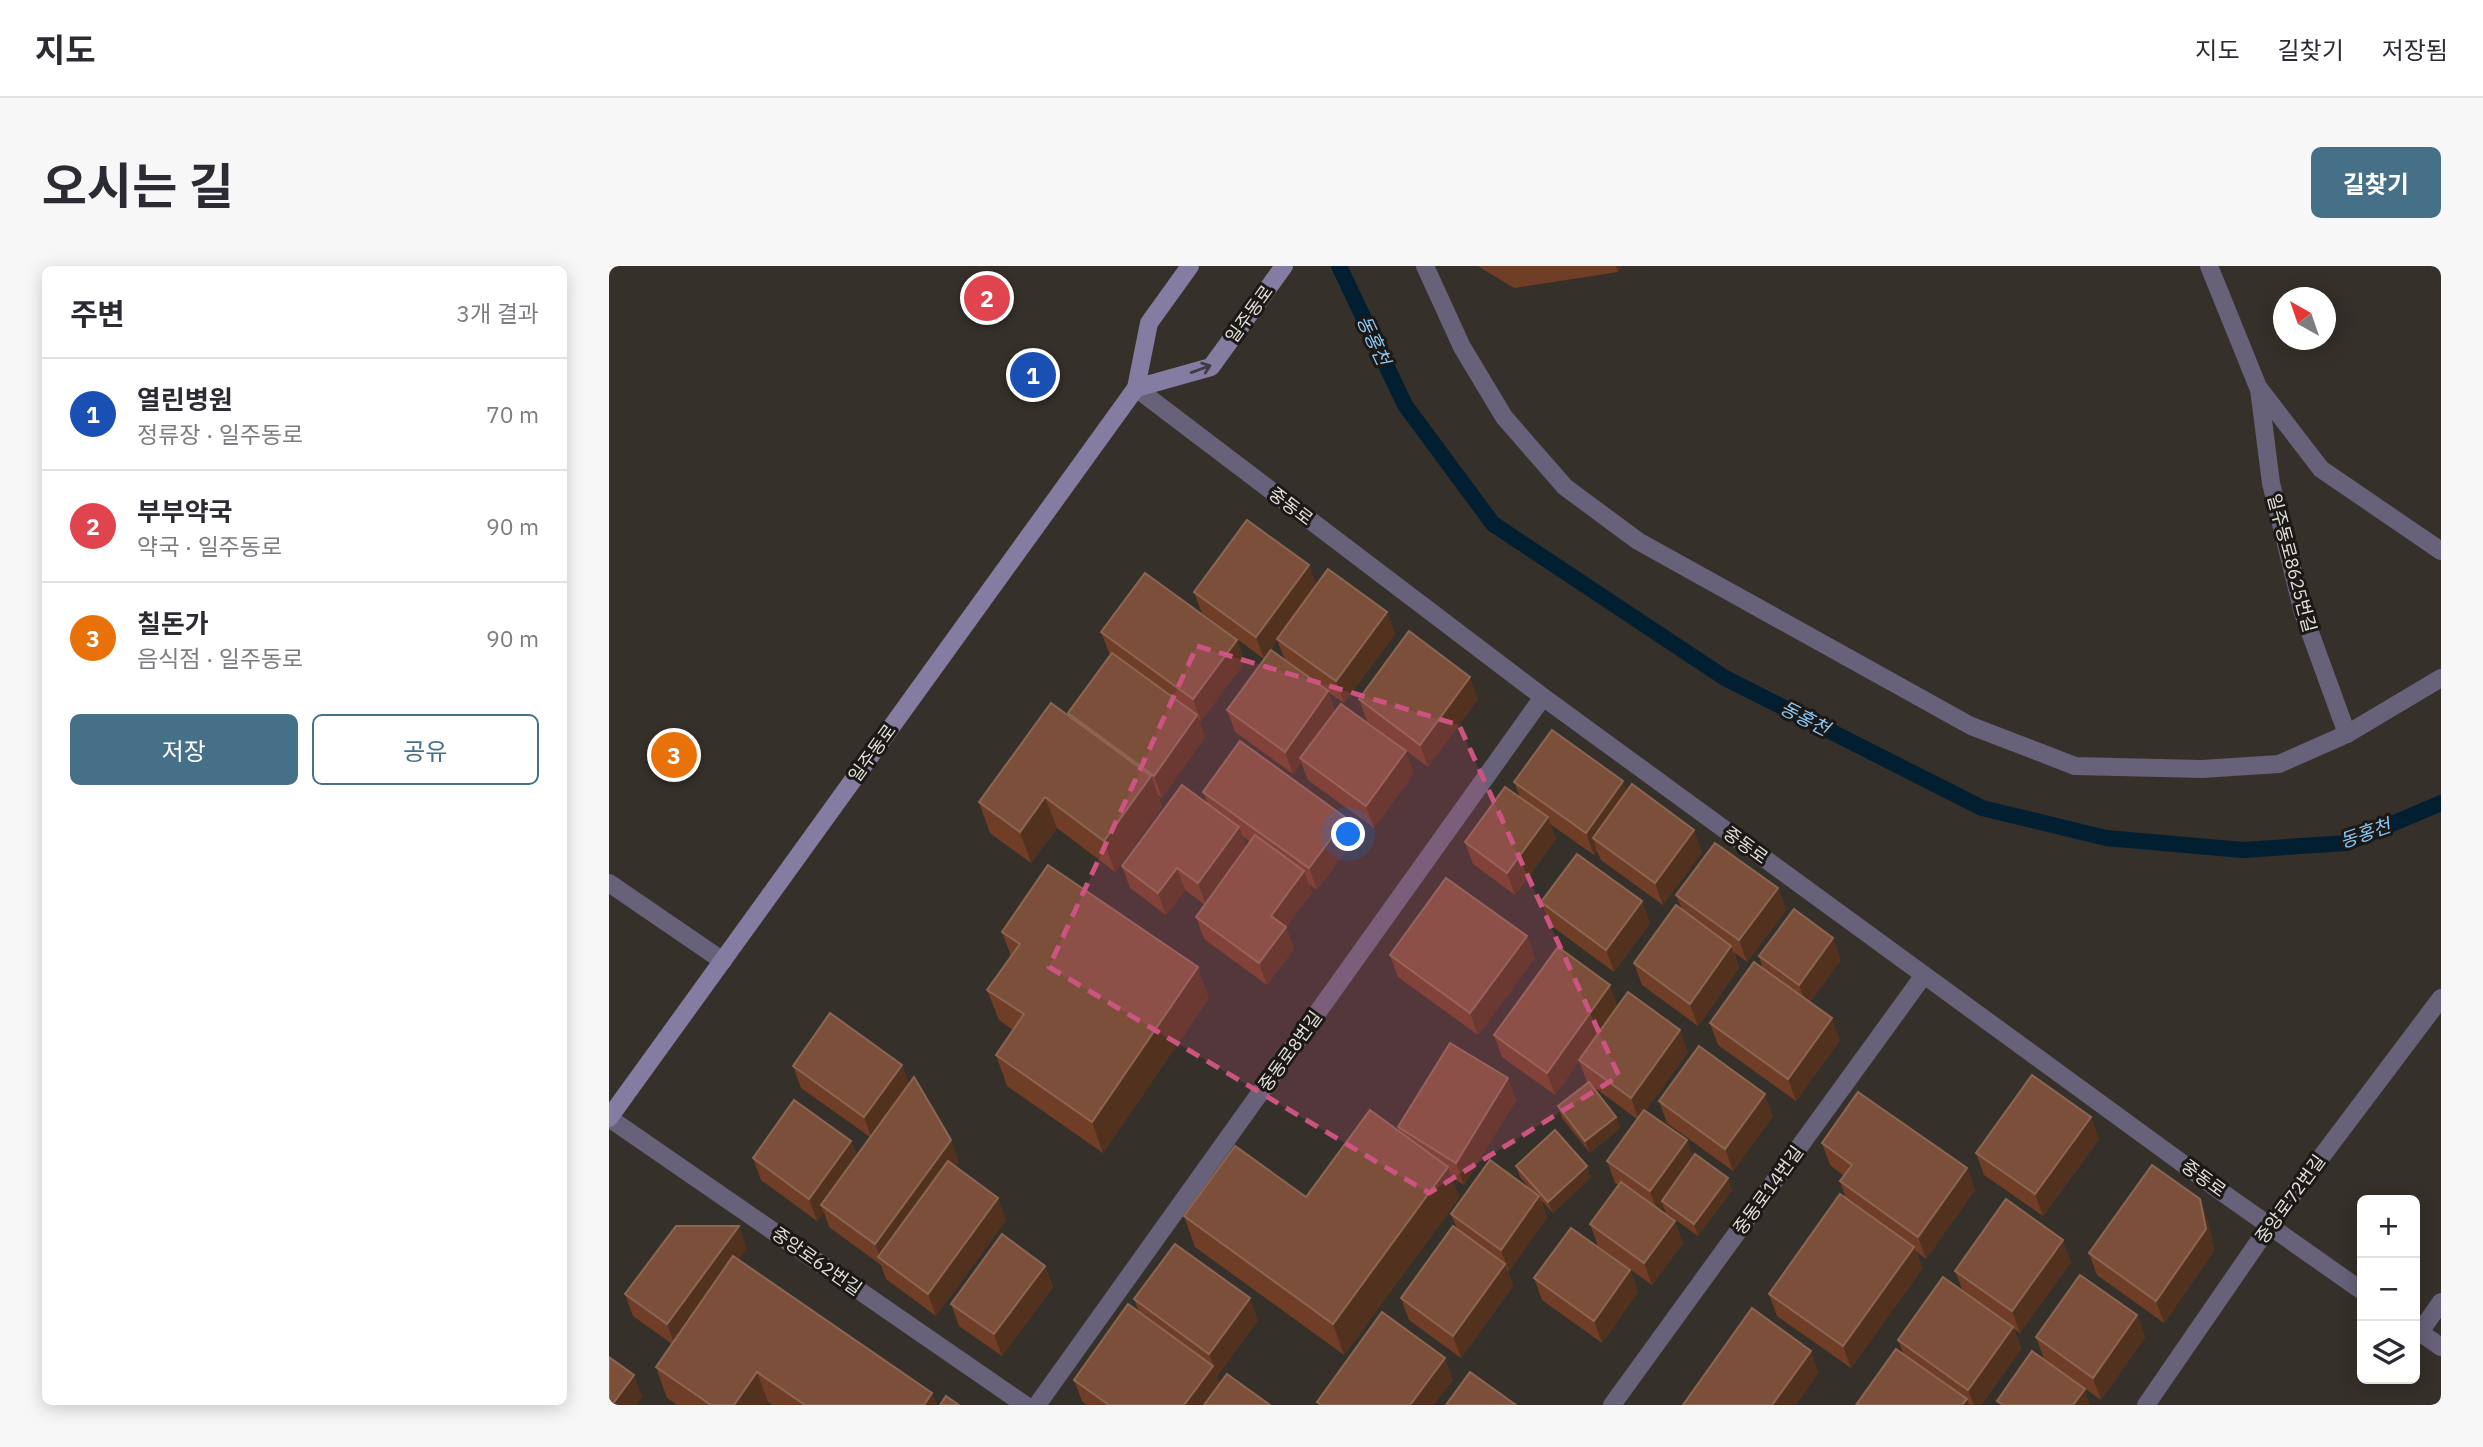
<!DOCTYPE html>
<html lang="ko">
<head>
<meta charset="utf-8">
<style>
	:root { --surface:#fff; --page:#f7f7f7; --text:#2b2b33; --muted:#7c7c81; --line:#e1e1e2; --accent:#467088 }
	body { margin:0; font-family:"IBM Plex Sans","Noto Sans KR",sans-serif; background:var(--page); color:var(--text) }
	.controls { position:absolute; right:21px; bottom:21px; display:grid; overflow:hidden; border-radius:10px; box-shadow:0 4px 18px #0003 }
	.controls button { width:63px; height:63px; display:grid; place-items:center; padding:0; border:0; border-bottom:2px solid var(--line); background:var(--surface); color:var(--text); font:35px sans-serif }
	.compass { position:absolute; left:1664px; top:21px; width:63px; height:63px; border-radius:50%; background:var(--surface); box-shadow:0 4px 18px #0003; rotate:320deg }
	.you { position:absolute; left:740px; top:569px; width:24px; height:24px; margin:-18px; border:5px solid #fff; border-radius:50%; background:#1a73e8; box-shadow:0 0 0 10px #1a73e833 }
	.badge { display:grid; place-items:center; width:46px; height:46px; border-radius:50%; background:var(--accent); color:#fff; font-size:23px; font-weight:700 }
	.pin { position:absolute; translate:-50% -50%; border:4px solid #fff; box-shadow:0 2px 7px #0006 }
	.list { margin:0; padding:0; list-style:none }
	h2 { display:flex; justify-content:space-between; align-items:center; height:91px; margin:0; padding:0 28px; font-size:30px }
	h2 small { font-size:23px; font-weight:400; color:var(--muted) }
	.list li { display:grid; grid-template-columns:46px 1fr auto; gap:21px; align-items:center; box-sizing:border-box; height:112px; padding:0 28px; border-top:2px solid var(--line) }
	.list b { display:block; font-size:26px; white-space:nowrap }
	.list p { margin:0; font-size:23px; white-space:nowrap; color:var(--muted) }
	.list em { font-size:23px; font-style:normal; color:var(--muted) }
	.actions { display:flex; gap:14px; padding:21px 28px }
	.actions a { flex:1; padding:16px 0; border:2px solid var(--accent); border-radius:10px; text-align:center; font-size:24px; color:var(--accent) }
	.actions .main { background:var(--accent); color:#fff }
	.icon { flex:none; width:38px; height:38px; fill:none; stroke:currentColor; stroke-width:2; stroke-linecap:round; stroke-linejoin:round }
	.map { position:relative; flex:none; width:1832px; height:1139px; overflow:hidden; border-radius:10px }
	header { display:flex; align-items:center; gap:42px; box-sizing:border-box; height:98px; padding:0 35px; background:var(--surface); border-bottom:2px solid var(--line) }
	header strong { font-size:33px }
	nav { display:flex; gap:38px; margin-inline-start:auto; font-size:24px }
	.intro { display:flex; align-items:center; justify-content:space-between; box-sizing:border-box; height:168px; padding:0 42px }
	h1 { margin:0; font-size:49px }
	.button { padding:18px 32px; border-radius:10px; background:var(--accent); color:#fff; font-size:24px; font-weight:700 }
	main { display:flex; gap:42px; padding:0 42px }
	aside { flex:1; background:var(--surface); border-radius:10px; box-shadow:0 4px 18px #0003 }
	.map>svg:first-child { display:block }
</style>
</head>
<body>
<header>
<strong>지도</strong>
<nav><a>지도</a><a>길찾기</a><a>저장됨</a></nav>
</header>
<div class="intro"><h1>오시는 길</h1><a class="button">길찾기</a></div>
<main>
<aside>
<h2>주변<small>3개 결과</small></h2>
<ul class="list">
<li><span class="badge" style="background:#1a4fb4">1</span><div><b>열린병원</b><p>정류장 · 일주동로</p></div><em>70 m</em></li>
<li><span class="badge" style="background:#e0444e">2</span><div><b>부부약국</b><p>약국 · 일주동로</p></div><em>90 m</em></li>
<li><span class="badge" style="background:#e8710a">3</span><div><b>칠돈가</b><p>음식점 · 일주동로</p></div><em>90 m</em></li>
</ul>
<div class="actions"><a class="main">저장</a><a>공유</a></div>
</aside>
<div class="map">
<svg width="1832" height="1139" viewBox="0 0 1832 1139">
	<rect width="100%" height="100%" fill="#353029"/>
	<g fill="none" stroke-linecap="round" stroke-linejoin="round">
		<polyline stroke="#021f32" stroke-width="16" points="730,0 796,139 884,258 1116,412 1373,542 1497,572 1634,584 1738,577 1832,537"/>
		<g stroke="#676179" stroke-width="18">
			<polyline points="816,0 853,81 895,151 956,221 1029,275 1362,460 1466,500 1593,503 1670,498 1738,468 1832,412"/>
			<polyline points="1600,0 1649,121 1712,203 1832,285"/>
			<polyline points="527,122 934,431 1614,927 1753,1025"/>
			<polyline points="1650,123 1662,217 1694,347 1738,468"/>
			<polyline points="0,617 114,695"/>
			<polyline points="0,852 416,1139"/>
			<polyline points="1806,1063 1832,1081"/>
			<polyline points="1811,1066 1832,1036"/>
			<polyline points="428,1139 934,431"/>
			<polyline points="1003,1139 1315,709"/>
			<polyline points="1537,1139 1661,959 1832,732"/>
		</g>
		<g stroke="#857ca2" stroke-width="18">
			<polyline points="527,122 602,101 675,0"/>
			<polyline points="0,852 527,122 540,57 581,0"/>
		</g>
	</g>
	<g fill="#703e27" fill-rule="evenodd">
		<polygon points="869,0 1013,0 1009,6 905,22"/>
		<polygon points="700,299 707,319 778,346 786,368 735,437 719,426 726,445 805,507 765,562 699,514 692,496 684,508 626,466 618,444 676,394 668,374 655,393 593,347 585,326"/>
		<polygon points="492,366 628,374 636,396 592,455 590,454 596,471 553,532 549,529 553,541 506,606 448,562 422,597 381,567 370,536 460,450 459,447 501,389"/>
		<polygon points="750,433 869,433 819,501 758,455"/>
		<polygon points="905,516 1018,525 1093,586 1054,639 992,594 988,585 985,589 941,558 947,573 906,629 864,598 856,576 911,531"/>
		<path d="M594 526 745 574 708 624 700 618 703 627 677 661 685 683 658 719 595 673 587 651 596 639 576 624 557 649 521 622 513 600 599 538ZM634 570 641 576 637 581Z"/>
		<polygon points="1169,622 1177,644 1138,696 1125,686 1130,702 1089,760 1033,719 1025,697 1073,643 1067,629"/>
		<polygon points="932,636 1041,657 1005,706 940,658"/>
		<polygon points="393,666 600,732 494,887 398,820 387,789 404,764 390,754 378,724 402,690"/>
		<polygon points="918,670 926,692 869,769 789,711 781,689"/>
		<polygon points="1150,690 1232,694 1201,736 1231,774 1187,835 1109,779 1101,757 1154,703"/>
		<polygon points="1009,740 1079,786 1036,845 1084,892 1123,924 1089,970 1057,947 1054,940 1051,944 1074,977 1043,1019 989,980 981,958 1009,919 1006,917 998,895 1028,853 982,819 1007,851 1011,862 981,887 953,852 949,840 980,817 978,816 970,795 946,829 893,791 885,769"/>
		<polygon points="293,799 300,818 350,896 346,901 389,932 397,954 327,1050 277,1013 272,999 220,961 215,946 208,955 152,914 144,892 242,875 248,890 261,871 192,822 184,800"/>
		<polygon points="899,812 907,834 855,919 843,912 850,932 735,1089 586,981 575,950 697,931 790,865 789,861"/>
		<polygon points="1050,835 1164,850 1124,905 1058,857"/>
		<polygon points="1490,873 1434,950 1375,909 1367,887"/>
		<polygon points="1213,877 1358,902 1366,924 1317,993 1307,985 1313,1003 1242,1102 1168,1050 1160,1028 1237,933 1231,915 1235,910 1221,899"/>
		<polygon points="907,900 982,911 944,947 932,934 938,952 899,1005 904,1020 852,1092 800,1054 792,1032 848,963 842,948 922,924 911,911"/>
		<polygon points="1599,955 1605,985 1555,1057 1488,1009 1480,987"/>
		<polygon points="138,982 129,994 323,1127 328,1139 163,1139 159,1136 157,1139 68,1139 58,1132 47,1101 63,1078 24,1050 16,1028"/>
		<polygon points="1462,996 1411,1067 1405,1063 1412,1083 1372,1139 1247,1139 1294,1087 1289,1074 1354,1025 1346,1005"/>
		<polygon points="436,1000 444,1021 393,1090 350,1060 342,1038"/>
		<polygon points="1021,1004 1029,1026 993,1077 933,1034 925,1012"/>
		<polygon points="525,1033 649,1054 608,1110 607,1109 611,1118 661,1139 477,1139 473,1135 465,1114 530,1046"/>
		<polygon points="1528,1049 1536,1071 1492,1134 1435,1093 1427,1071"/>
	</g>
	<g fill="#53311f">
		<polygon points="1007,0 1013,0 1009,6"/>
		<polygon points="700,299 708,321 655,393 647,371"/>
		<polygon points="778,346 786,368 735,437 727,415"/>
		<polygon points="628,374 636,396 592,455 584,433"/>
		<polygon points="861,411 869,433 819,501 811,479"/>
		<polygon points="719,425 727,447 691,492 692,496 684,508 676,486"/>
		<polygon points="588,449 596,471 553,532 545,510"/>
		<polygon points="797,485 805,507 765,562 757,540"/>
		<polygon points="542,510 553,541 506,606 495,575"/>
		<polygon points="1014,515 1022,537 984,572 988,585 985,589 977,567"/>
		<polygon points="436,531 448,562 422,597 411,566"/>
		<polygon points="939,551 947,573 906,629 898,607"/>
		<polygon points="737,552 745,574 708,624 700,602"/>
		<polygon points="630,561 638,583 597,639 589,617"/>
		<polygon points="1085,564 1093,586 1054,639 1046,617"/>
		<polygon points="568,602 576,624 557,649 549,627"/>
		<polygon points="695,605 703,627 677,661 685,683 658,719 650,697 662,650"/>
		<polygon points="1169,622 1177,644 1138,696 1130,674"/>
		<polygon points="1033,635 1041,657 1005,706 997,684"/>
		<polygon points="918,670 926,692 869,769 861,747"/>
		<polygon points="1224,672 1232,694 1198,741 1190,719"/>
		<polygon points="1122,680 1130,702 1089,760 1081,738"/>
		<polygon points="589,701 600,732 494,887 483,856"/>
		<polygon points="1001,719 1009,741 946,829 938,807"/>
		<polygon points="1223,752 1231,774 1187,835 1179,813"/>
		<polygon points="1071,764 1079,786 1030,854 1022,832"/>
		<polygon points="293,799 301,820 263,873 255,851"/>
		<polygon points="899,812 907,834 855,919 847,897"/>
		<polygon points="1156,828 1164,850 1124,905 1116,883"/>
		<polygon points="1007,851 1011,862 981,887 976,875"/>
		<polygon points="1482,851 1490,873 1434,950 1426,928"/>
		<polygon points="342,874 350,896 276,996 271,992 266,978"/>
		<polygon points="1078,874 1086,896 1053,935 1054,940 1049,947 1041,925"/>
		<polygon points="242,875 250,897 212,939 215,946 208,955 200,933"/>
		<polygon points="978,900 982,911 944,947 939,936"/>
		<polygon points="839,901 850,932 735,1089 724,1058"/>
		<polygon points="1358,902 1366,924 1317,993 1309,971"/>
		<polygon points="1119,912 1123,924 1089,970 1085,958"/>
		<polygon points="930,930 938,952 900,1006 892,984"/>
		<polygon points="389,932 397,954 327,1050 319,1028"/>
		<polygon points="1591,933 1599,955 1605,985 1555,1057 1547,1035"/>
		<polygon points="1066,955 1074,977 1043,1019 1035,997"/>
		<polygon points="130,960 138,982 66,1080 58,1058"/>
		<polygon points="1454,974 1462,996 1411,1067 1403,1045"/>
		<polygon points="1305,981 1313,1003 1242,1102 1234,1080"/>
		<polygon points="896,998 904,1020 852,1092 844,1070"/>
		<polygon points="436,1000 444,1021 393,1090 385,1068"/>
		<polygon points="1021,1004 1029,1026 993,1077 985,1055"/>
		<polygon points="641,1032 649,1054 608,1110 600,1088"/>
		<polygon points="1528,1049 1536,1071 1492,1134 1484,1112"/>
		<polygon points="1404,1061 1412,1083 1372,1139 1365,1139 1359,1124"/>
		<polygon points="1202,1085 1210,1107 1187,1139 1163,1139"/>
		<polygon points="836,1092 844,1114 825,1139 801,1139"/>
		<polygon points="604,1100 612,1122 599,1139 575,1139"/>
		<polygon points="148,1106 159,1136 157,1139 125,1139"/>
		<polygon points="25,1109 33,1131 27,1139 3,1139"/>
		<polygon points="1476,1123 1481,1139 1464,1139"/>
		<polygon points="323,1127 328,1139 315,1139"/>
		<polygon points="1358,1133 1360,1139 1353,1139"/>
	</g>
	<g fill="#7c4f3a" stroke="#8c6653" stroke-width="2">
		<polygon points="638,254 700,299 647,371 585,326"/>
		<polygon points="719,303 778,346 727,415 668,373"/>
		<polygon points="536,307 628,374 584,433 492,366"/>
		<polygon points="800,365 861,411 811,479 750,433"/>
		<polygon points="662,384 719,425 676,486 618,444"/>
		<polygon points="503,387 588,449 545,510 459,447"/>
		<polygon points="442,437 542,510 495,575 436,531 411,566 370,536"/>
		<polygon points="732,438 797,485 757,540 691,492"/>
		<polygon points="943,464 1014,515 977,567 905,516"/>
		<polygon points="631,475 737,552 700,602 594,526"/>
		<polygon points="1023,518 1085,564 1046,617 984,572"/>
		<polygon points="573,519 630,561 589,617 568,602 549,627 513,600"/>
		<polygon points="896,521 939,551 898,607 856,576"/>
		<polygon points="646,569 695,605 662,650 677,661 650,697 587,651"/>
		<polygon points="1106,577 1169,622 1130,674 1067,629"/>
		<polygon points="968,588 1033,635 997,684 932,636"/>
		<polygon points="439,599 589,701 483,856 387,789 415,748 378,724 411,678 393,666"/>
		<polygon points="837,612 918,670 861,747 781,689"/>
		<polygon points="1067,639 1122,680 1081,738 1025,697"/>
		<polygon points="1185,643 1224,672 1190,719 1150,690"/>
		<polygon points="949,681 1001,719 938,807 885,769"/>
		<polygon points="1145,696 1223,752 1179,813 1101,757"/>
		<polygon points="1019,726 1071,764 1022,832 970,794"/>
		<polygon points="221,747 293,799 255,851 184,800"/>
		<polygon points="841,777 899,812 847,897 789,861"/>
		<polygon points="1090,780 1156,828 1116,883 1050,835"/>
		<polygon points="1423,809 1482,851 1426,928 1367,887"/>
		<polygon points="305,811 342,874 266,978 212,939"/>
		<polygon points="980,816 1007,851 976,875 949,840"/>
		<polygon points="1249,826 1358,902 1309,971 1231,915 1243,899 1213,877"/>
		<polygon points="185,834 242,875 200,933 144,892"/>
		<polygon points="761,844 839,901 724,1058 575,950 626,880 697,931"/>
		<polygon points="1035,844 1078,874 1041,925 998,895"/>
		<polygon points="946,864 978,900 939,936 907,900"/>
		<polygon points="1086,888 1119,912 1085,958 1053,935"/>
		<polygon points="881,894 930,930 892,984 842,948"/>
		<polygon points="339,895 389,932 319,1028 269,991"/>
		<polygon points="1543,899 1591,933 1597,963 1547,1035 1480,987"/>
		<polygon points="1012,916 1066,955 1035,997 981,958"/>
		<polygon points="1231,928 1305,981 1234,1080 1160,1028"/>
		<polygon points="1397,933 1454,974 1403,1045 1346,1005"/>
		<polygon points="67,960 130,960 58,1058 16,1028"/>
		<polygon points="844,960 896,998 844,1070 792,1032"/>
		<polygon points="962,962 1021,1004 985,1055 925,1012"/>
		<polygon points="393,968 436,1000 385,1068 342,1038"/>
		<polygon points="566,978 641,1032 600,1088 525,1033"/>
		<polygon points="124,990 323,1127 315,1139 196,1139 148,1106 125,1139 102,1139 47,1101"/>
		<polygon points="1471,1009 1528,1049 1484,1112 1427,1071"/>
		<polygon points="1334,1011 1404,1061 1359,1124 1289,1074"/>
		<polygon points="519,1038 604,1100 575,1139 500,1139 465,1114"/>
		<polygon points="1143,1042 1202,1085 1163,1139 1074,1139"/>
		<polygon points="773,1046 836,1092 801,1139 712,1139 708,1136"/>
		<polygon points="1287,1083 1358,1133 1353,1139 1247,1139"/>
		<polygon points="1423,1085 1476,1123 1464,1139 1394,1139 1388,1135"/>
		<polygon points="0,1091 25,1109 3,1139 0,1139"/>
		<polygon points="861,1106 907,1139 837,1139"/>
		<polygon points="618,1108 661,1139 595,1139"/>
		<polygon points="337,1130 350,1139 331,1139"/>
	</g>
	<defs><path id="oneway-shaft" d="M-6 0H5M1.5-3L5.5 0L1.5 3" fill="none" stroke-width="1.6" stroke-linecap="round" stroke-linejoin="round" transform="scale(1.75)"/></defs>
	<use stroke="#403b46" href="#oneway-shaft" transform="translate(592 103) rotate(-20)"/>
	<path fill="#cc5481" fill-opacity="0.2" stroke="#cc5481" stroke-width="5" stroke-dasharray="14 9" stroke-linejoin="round" d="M588 380 850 459 1010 810 820 927 440 701Z"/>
	<g text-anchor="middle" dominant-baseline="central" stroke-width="6" stroke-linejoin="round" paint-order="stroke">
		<g font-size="18" fill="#e2dfda" stroke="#1b1815">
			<text transform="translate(640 48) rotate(-54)">일주동로</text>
			<text transform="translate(682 240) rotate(37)">중동로</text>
			<text transform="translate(1683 297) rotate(75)">일주동로8625번길</text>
			<text transform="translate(263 487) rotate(-54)">일주동로</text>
			<text transform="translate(1137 579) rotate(36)">중동로</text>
			<text transform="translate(681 785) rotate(-54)">중동로8번길</text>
			<text transform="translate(1595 912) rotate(36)">중동로</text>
			<text transform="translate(1159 924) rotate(-54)">중동로14번길</text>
			<text transform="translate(1681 933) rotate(-54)">중앙로72번길</text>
			<text transform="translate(208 995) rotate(35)">중앙로62번길</text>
		</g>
		<g font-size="19" font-style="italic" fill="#8ac7f5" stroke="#1b1815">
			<text transform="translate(765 74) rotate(65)">동홍천</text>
			<text transform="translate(1196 452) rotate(27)">동홍천</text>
			<text transform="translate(1756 567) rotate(-19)">동홍천</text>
		</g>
	</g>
</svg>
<div class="controls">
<button>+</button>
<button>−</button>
<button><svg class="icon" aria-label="layers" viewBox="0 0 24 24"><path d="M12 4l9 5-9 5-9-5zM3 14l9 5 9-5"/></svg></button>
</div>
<svg class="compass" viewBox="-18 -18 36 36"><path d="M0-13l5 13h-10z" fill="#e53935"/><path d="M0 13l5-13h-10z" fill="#7c7c81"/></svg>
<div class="you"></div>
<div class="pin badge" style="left:424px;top:109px;background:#1a4fb4">1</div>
<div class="pin badge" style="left:378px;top:32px;background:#e0444e">2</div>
<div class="pin badge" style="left:65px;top:489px;background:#e8710a">3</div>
</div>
</main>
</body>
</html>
